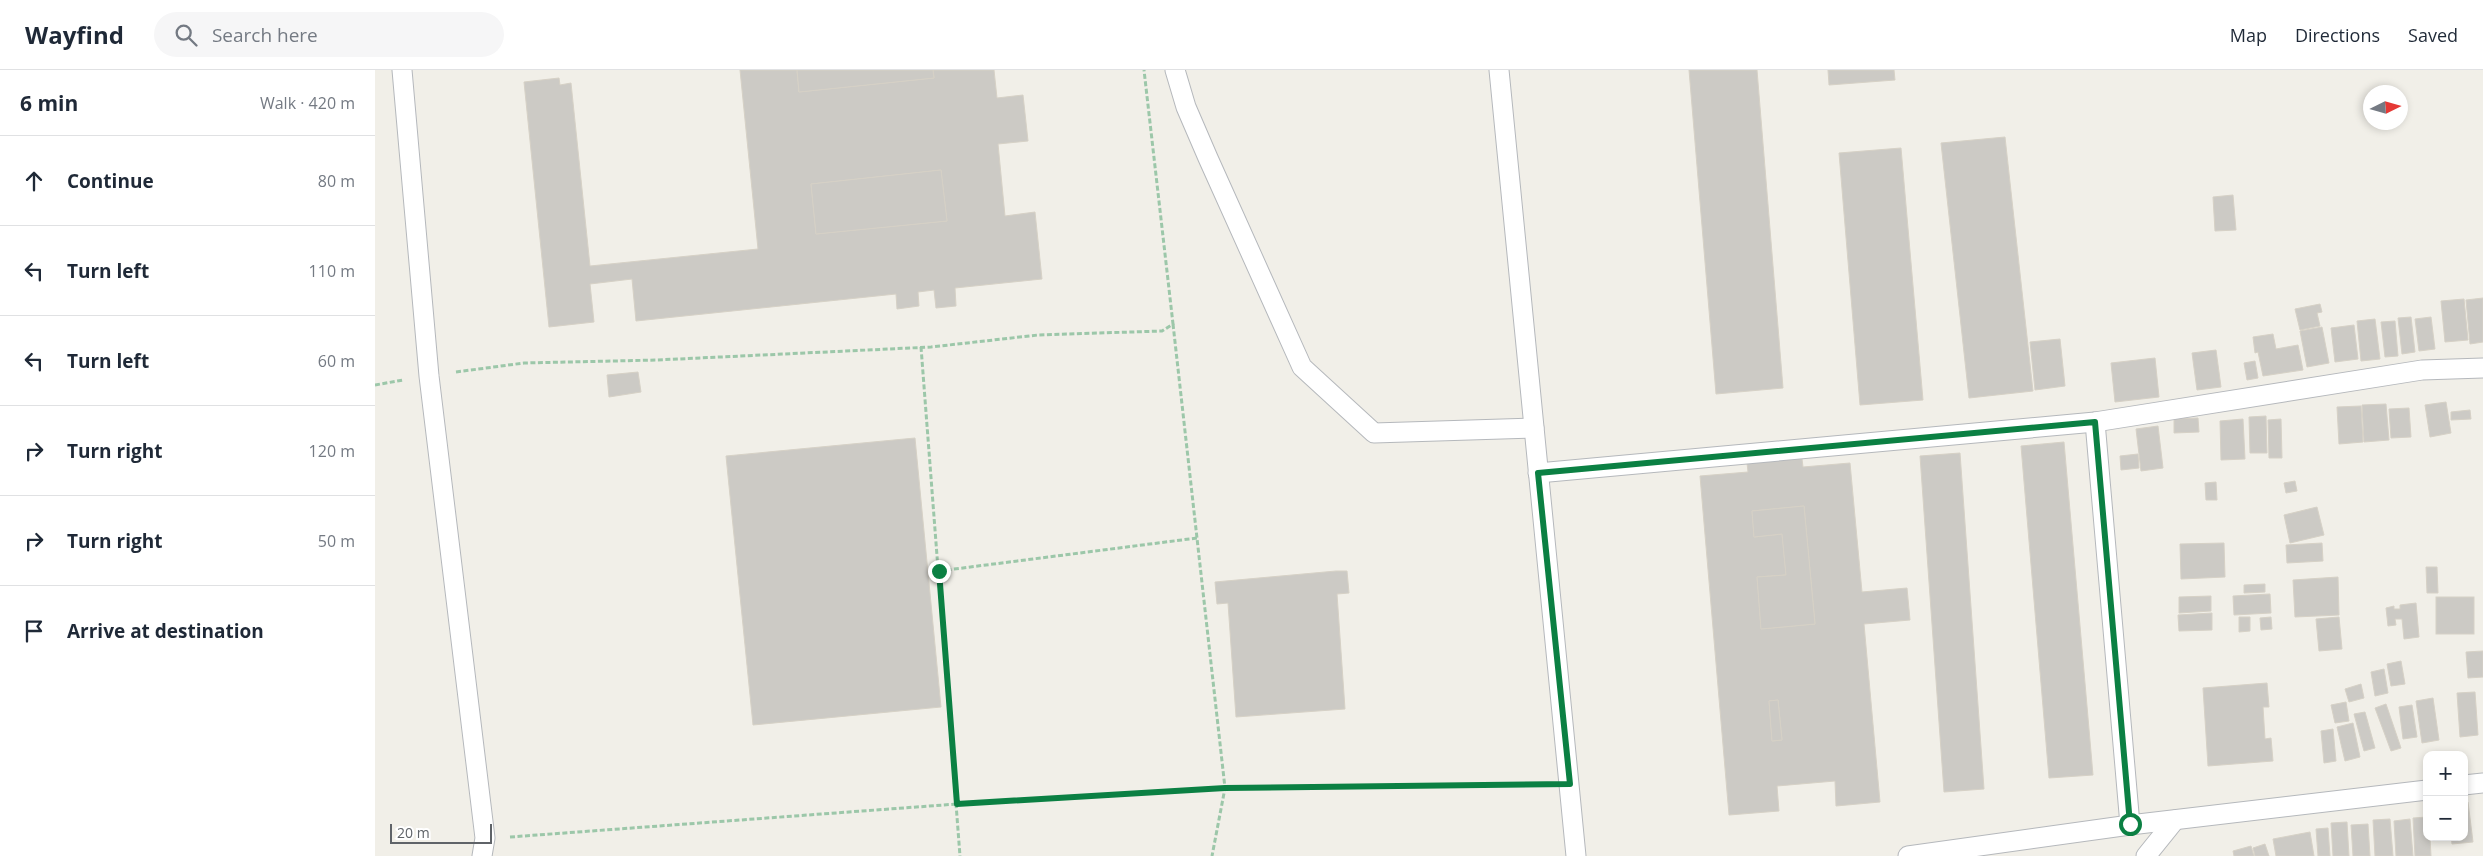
<!DOCTYPE html>
<html lang="en">
<head>
<meta charset="utf-8">
<style>
	:root { --surface:#fff; --page:#f6f6f7; --text:#1f2937; --muted:#747a83; --line:#e0e1e3 }
	body { margin:0; font-family:"Open Sans",sans-serif; background:var(--page); color:var(--text) }
	.controls { position:absolute; right:15px; bottom:15px; display:grid; overflow:hidden; border-radius:10px; box-shadow:0 2px 8px #0003 }
	.controls button { width:45px; height:45px; display:grid; place-items:center; padding:0; border:0; border-bottom:1px solid var(--line); background:var(--surface); color:var(--text); font:25px sans-serif }
	.compass { position:absolute; left:1988px; top:15px; width:45px; height:45px; border-radius:50%; background:var(--surface); box-shadow:0 2px 8px #0003; rotate:85deg }
	.scale { position:absolute; left:15px; bottom:12px; width:102px; box-sizing:border-box; padding-left:5px; border:2px solid #5f6368; border-top:0; font-size:14px; line-height:18px; white-space:nowrap; color:#5f6368; -webkit-text-stroke:4px #fff; paint-order:stroke }
	.stop { position:absolute; width:15px; height:15px; margin:-11px; border:4px solid #0b8043; border-radius:50%; background:#fff }
	.stop.end { background:#0b8043; border-color:#fff; box-shadow:0 1px 5px #0008 }
	.list { margin:0; padding:0; list-style:none }
	h2 { display:flex; justify-content:space-between; align-items:center; height:65px; margin:0; padding:0 20px; font-size:21px }
	h2 small { font-size:16px; font-weight:400; color:var(--muted) }
	.list li { display:grid; grid-template-columns:32px 1fr auto; gap:15px; align-items:center; box-sizing:border-box; height:90px; padding:0 20px; border-top:1px solid var(--line) }
	.list b { display:block; font-size:19px; white-space:nowrap }
	.list em { font-size:16px; font-style:normal; color:var(--muted) }
	.icon { flex:none; width:28px; height:28px; fill:none; stroke:currentColor; stroke-width:2; stroke-linecap:round; stroke-linejoin:round }
	.map { position:relative; flex:none; width:2108px; height:786px; overflow:hidden }
	header { display:flex; align-items:center; gap:30px; box-sizing:border-box; height:70px; padding:0 25px; background:var(--surface); border-bottom:1px solid var(--line) }
	header strong { font-size:24px }
	nav { display:flex; gap:28px; margin-inline-start:auto; font-size:18px }
	.search { width:350px; height:45px; background:var(--page); display:flex; align-items:center; gap:12px; box-sizing:border-box; padding:0 18px; border-radius:28px; color:var(--muted); font-size:19px }
	main { display:flex }
	aside { flex:1; background:var(--surface) }
	.map>svg:first-child { display:block }
</style>
</head>
<body>
<header>
<strong>Wayfind</strong>
<div class="search"><svg class="icon" aria-label="search" viewBox="0 0 24 24"><circle cx="10" cy="10" r="6"/><path d="M15 15l6 6"/></svg>Search here</div>
<nav><a>Map</a><a>Directions</a><a>Saved</a></nav>
</header>
<main>
<aside>
<h2>6 min<small>Walk · 420 m</small></h2>
<ul class="list">
<li><svg class="icon" aria-label="ahead" viewBox="0 0 24 24"><path d="M12 20V5M6 11l6-6 6 6"/></svg><div><b>Continue</b></div><em>80 m</em></li>
<li><svg class="icon" aria-label="left" viewBox="0 0 24 24"><path d="M17 20v-9H6M10 6l-5 5 5 5"/></svg><div><b>Turn left</b></div><em>110 m</em></li>
<li><svg class="icon" aria-label="left" viewBox="0 0 24 24"><path d="M17 20v-9H6M10 6l-5 5 5 5"/></svg><div><b>Turn left</b></div><em>60 m</em></li>
<li><svg class="icon" aria-label="right" viewBox="0 0 24 24"><path d="M7 20v-9h11M14 6l5 5-5 5"/></svg><div><b>Turn right</b></div><em>120 m</em></li>
<li><svg class="icon" aria-label="right" viewBox="0 0 24 24"><path d="M7 20v-9h11M14 6l5 5-5 5"/></svg><div><b>Turn right</b></div><em>50 m</em></li>
<li><svg class="icon" aria-label="arrive" viewBox="0 0 24 24"><path d="M6 21V4h12l-3 4 3 4H6"/></svg><div><b>Arrive at destination</b></div></li>
</ul>
</aside>
<div class="map">
<svg width="2108" height="786" viewBox="0 0 2108 786">
	<rect width="100%" height="100%" fill="#f1efe8"/>
	<g fill="#cccac5" stroke="#d6d1c6" fill-rule="evenodd">
		<path d="M365 0H422L424 22 559 8 558 0H619L622 28 648 25 653 71 623 74 630 146 660 142 667 209 580 218 581 236 561 238 559 220 543 222 544 236 522 239 521 224 261 251 257 209 215 214 219 252 174 257 149 12 184 8 185 15 196 13 215 196 383 179ZM566 100 572 151 441 164 436 114Z"/>
		<polygon points="422,0 558,0 559,8 424,22"/>
		<polygon points="1314,0 1382,0 1408,318 1341,324"/>
		<polygon points="1453,0 1519,0 1520,10 1454,15"/>
		<polygon points="1630,67 1658,321 1594,328 1566,73"/>
		<polygon points="1526,78 1548,330 1485,335 1464,83"/>
		<polygon points="566,100 572,151 441,164 436,114"/>
		<polygon points="1858,125 1861,160 1840,161 1838,127"/>
		<polygon points="2108,228 2108,272 2095,274 2091,230"/>
		<polygon points="2089,229 2093,270 2070,272 2066,231"/>
		<polygon points="1945,234 1947,242 1942,243 1945,256 1925,260 1920,239"/>
		<polygon points="2036,247 2040,282 2027,284 2023,248"/>
		<polygon points="2056,247 2060,279 2044,281 2040,249"/>
		<polygon points="2000,249 2005,289 1986,291 1982,251"/>
		<polygon points="2020,251 2023,286 2010,287 2006,252"/>
		<polygon points="1979,255 1983,289 1960,292 1956,258"/>
		<polygon points="1947,257 1954,293 1932,297 1925,261"/>
		<polygon points="1898,264 1901,279 1923,275 1928,300 1888,306 1883,282 1880,283 1878,267"/>
		<polygon points="1685,269 1690,316 1660,320 1655,272"/>
		<polygon points="1841,280 1846,317 1822,320 1817,283"/>
		<polygon points="1780,288 1784,327 1740,332 1736,293"/>
		<polygon points="1880,291 1883,308 1872,310 1869,293"/>
		<polygon points="263,302 266,322 234,327 232,305"/>
		<polygon points="2071,332 2076,363 2055,367 2050,335"/>
		<polygon points="2011,334 2014,370 1989,372 1987,335"/>
		<polygon points="1986,336 1988,372 1964,374 1962,337"/>
		<polygon points="2034,338 2036,367 2016,368 2014,339"/>
		<polygon points="2095,340 2096,349 2076,350 2076,342"/>
		<polygon points="1891,346 1892,383 1875,383 1874,347"/>
		<polygon points="1823,348 1824,362 1799,363 1799,349"/>
		<polygon points="1868,349 1870,389 1846,390 1845,351"/>
		<polygon points="1906,349 1907,388 1894,388 1893,350"/>
		<polygon points="1783,356 1788,398 1766,401 1761,359"/>
		<polygon points="540,368 566,637 378,655 351,386"/>
		<polygon points="1689,372 1718,705 1674,708 1646,376"/>
		<polygon points="1585,383 1609,719 1569,722 1545,386"/>
		<polygon points="1763,384 1764,398 1746,400 1745,386"/>
		<path d="M1427 389 1428 397 1475 393 1487 522 1532 518 1535 550 1489 554 1505 732 1461 736 1460 711 1402 716 1404 741 1354 745 1325 406 1373 402 1372 393ZM1429 436 1440 554 1386 559 1382 507 1411 505 1407 464 1379 467 1377 441ZM1403 630 1407 670 1397 671 1394 631Z"/>
		<polygon points="1920,411 1922,421 1911,423 1909,413"/>
		<polygon points="1841,412 1842,430 1831,430 1830,413"/>
		<polygon points="1429,436 1440,554 1386,559 1382,507 1411,505 1407,464 1379,467 1377,441"/>
		<polygon points="1942,437 1949,465 1915,473 1909,445"/>
		<polygon points="1849,473 1850,507 1806,509 1805,474"/>
		<polygon points="1947,473 1948,491 1912,493 1911,475"/>
		<polygon points="2051,497 2062,497 2063,523 2052,523"/>
		<polygon points="961,501 972,501 974,523 962,524 970,639 861,647 853,533 842,534 840,512"/>
		<polygon points="1963,507 1964,545 1920,547 1918,510"/>
		<polygon points="1890,514 1890,522 1869,523 1869,515"/>
		<polygon points="1895,524 1896,543 1859,545 1858,526"/>
		<polygon points="1836,526 1836,541 1804,543 1804,527"/>
		<rect x="2061" y="527" width="38" height="37"/>
		<polygon points="2041,533 2044,567 2029,569 2027,549 2020,549 2021,555 2013,556 2011,538 2019,536 2019,539 2025,539 2025,535"/>
		<polygon points="1837,543 1837,560 1804,561 1803,545"/>
		<polygon points="1864,547 1875,547 1875,561 1864,562"/>
		<polygon points="1896,547 1897,559 1886,560 1885,548"/>
		<polygon points="1964,547 1967,579 1944,581 1941,549"/>
		<polygon points="2108,581 2108,607 2093,608 2091,582"/>
		<polygon points="2026,591 2030,614 2016,616 2012,594"/>
		<polygon points="2009,599 2013,623 2000,626 1996,602"/>
		<polygon points="1892,613 1894,637 1888,637 1890,669 1896,668 1898,691 1833,696 1828,618"/>
		<polygon points="1986,614 1989,628 1974,632 1970,619"/>
		<polygon points="2100,622 2103,665 2085,667 2082,623"/>
		<polygon points="2058,628 2064,670 2047,673 2041,631"/>
		<polygon points="1403,630 1407,670 1397,671 1394,631"/>
		<polygon points="1971,632 1974,651 1960,653 1956,635"/>
		<polygon points="2011,634 2026,678 2016,681 2000,638"/>
		<polygon points="2037,635 2042,667 2028,669 2024,637"/>
		<polygon points="1990,642 2000,678 1989,681 1979,644"/>
		<polygon points="1978,653 1985,687 1970,691 1962,657"/>
		<polygon points="1958,659 1961,691 1949,693 1946,661"/>
		<polygon points="2089,732 2093,732 2098,772 2077,774 2076,767 2089,767"/>
		<polygon points="2052,747 2052,767 2055,767 2056,786 2040,786 2038,748"/>
		<polygon points="2015,749 2018,786 2000,786 1998,750"/>
		<polygon points="2035,749 2038,786 2021,786 2019,751"/>
		<polygon points="1972,752 1974,786 1958,786 1956,753"/>
		<polygon points="1993,754 1995,786 1978,786 1976,755"/>
		<polygon points="1953,758 1955,786 1943,786 1941,759"/>
		<polygon points="1935,762 1939,786 1901,786 1898,769"/>
		<polygon points="1890,774 1894,786 1880,786 1878,778"/>
		<polygon points="1876,776 1879,786 1859,786 1858,781"/>
	</g>
	<g fill="none" stroke-linecap="round" stroke-linejoin="round">
		<defs>
			<g id="lane">
				<polyline points="27,0 54,306 110,768 107,786"/>
				<polyline points="800,0 811,37 833,88 927,297 999,363 1159,358"/>
				<polyline points="1124,0 1201,786"/>
				<polyline points="1720,352 1755,755"/>
				<polyline points="1163,403 1720,352 2047,300 2108,298"/>
				<polyline points="2089,715 2108,713"/>
				<polyline points="1533,786 1755,755 2052,720"/>
				<polyline points="1771,786 1800,750"/>
			</g>
		</defs>
		<use href="#lane" stroke="#b5b8bc" stroke-width="21"/>
		<g stroke="#9cc7a9" stroke-width="3" stroke-dasharray="5 2.5" stroke-linecap="butt">
			<polyline points="798,254 850,718 837,786"/>
			<polyline points="546,277 585,786"/>
			<polyline points="81,302 149,293 282,290 556,277 663,265 787,261 798,254 769,0"/>
			<polyline points="0,315 28,310"/>
			<polyline points="564,501 822,468"/>
			<polyline points="135,767 582,734 850,718 1168,715"/>
		</g>
		<use href="#lane" stroke="#fff" stroke-width="19"/>
	</g>
	<g fill="none" stroke-linecap="round" stroke-linejoin="round">
		<polyline stroke="#0b8043" stroke-width="6" points="564,501 582,734 850,718 1195,714 1163,403 1720,352 1755,754"/>
	</g>
</svg>
<div class="controls">
<button>+</button>
<button>−</button>
</div>
<svg class="compass" viewBox="-18 -18 36 36"><path d="M0-13l5 13h-10z" fill="#e53935"/><path d="M0 13l5-13h-10z" fill="#747a83"/></svg>
<div class="scale">20 m</div>
<div class="stop" style="left:1755px;top:754px"></div>
<div class="stop end" style="left:564px;top:501px"></div>
</div>
</main>
</body>
</html>
